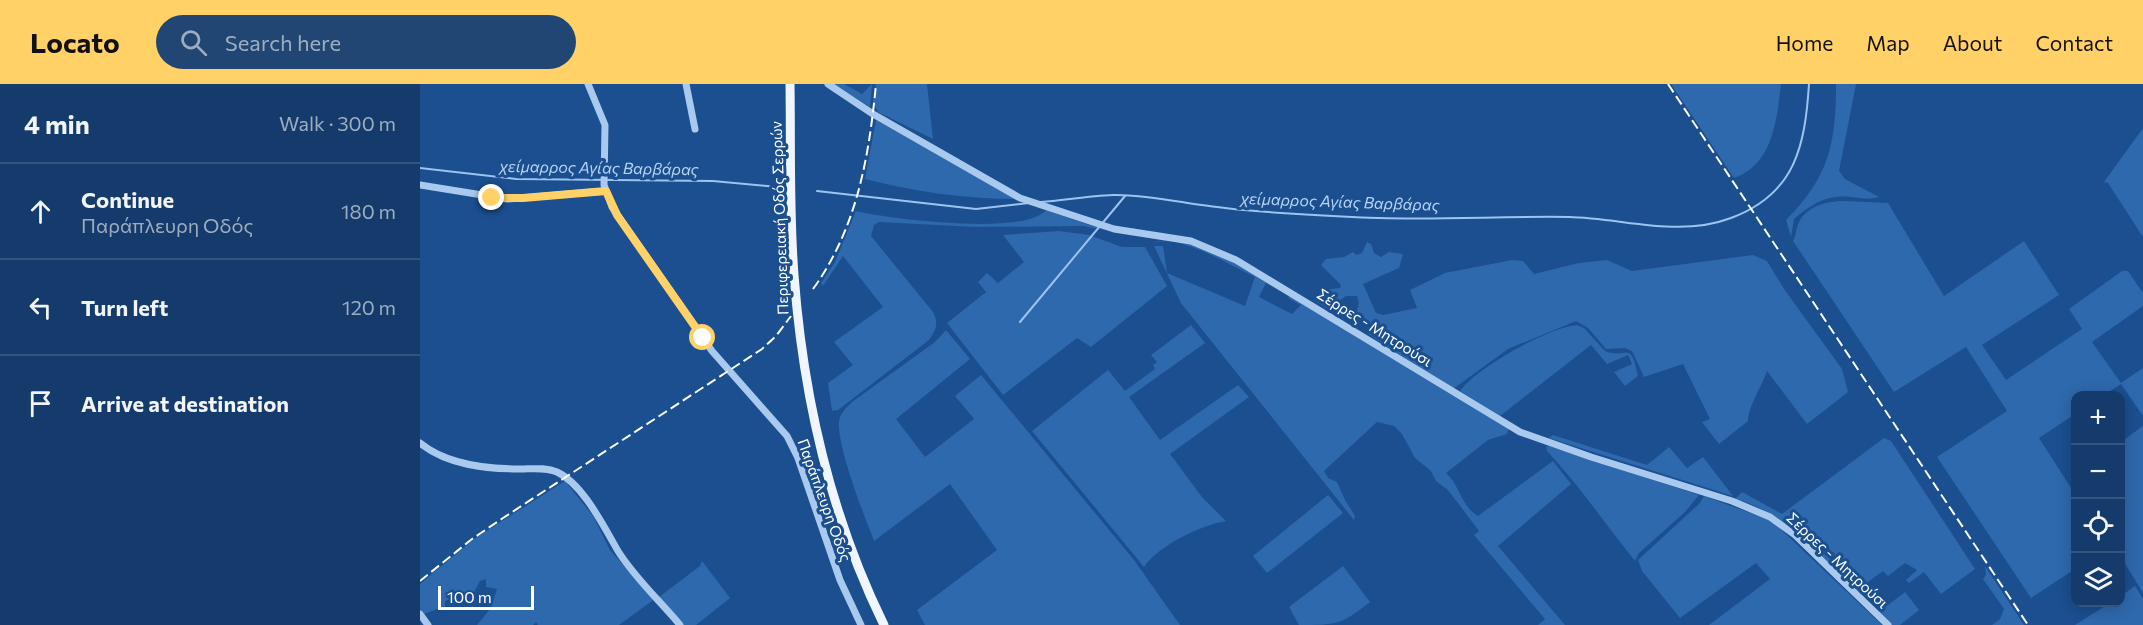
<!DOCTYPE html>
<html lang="en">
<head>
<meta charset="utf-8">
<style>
	:root { --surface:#143b6b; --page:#214673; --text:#f1f3f6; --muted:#9dadc1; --line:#33557e; --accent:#ffd166 }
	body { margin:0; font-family:Commissioner,sans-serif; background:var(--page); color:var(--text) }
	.controls { position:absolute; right:18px; bottom:18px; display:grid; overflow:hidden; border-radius:12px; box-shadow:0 3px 15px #0003 }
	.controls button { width:54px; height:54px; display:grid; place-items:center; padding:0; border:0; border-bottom:2px solid var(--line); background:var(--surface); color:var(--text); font:30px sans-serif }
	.scale { position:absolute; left:18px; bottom:15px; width:96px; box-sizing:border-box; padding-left:6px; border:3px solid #fff; border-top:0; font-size:16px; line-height:21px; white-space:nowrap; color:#fff; -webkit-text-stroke:4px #1b4f8f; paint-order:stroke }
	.stop { position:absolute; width:18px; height:18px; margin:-14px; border:4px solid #ffd166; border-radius:50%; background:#fff }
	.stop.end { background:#ffd166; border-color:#fff; box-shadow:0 2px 6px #0008 }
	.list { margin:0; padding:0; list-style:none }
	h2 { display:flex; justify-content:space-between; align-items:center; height:78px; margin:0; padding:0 24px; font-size:26px }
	h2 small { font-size:20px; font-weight:400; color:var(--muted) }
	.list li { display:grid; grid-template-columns:39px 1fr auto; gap:18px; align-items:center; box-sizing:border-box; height:96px; padding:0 24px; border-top:2px solid var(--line) }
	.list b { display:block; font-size:22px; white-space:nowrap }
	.list p { margin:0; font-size:20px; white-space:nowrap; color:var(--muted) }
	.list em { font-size:20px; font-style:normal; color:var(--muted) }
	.icon { flex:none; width:33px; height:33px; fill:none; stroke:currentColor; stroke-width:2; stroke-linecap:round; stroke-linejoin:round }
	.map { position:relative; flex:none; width:1723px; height:541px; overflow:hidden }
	header { display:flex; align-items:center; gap:36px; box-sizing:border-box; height:84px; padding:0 30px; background:var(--accent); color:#111 }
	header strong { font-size:28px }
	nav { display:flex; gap:33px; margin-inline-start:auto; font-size:21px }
	.search { width:420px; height:54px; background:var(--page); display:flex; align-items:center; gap:15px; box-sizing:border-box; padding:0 21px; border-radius:33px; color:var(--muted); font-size:22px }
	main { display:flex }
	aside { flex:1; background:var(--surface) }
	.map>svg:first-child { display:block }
</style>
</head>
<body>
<header>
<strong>Locato</strong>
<div class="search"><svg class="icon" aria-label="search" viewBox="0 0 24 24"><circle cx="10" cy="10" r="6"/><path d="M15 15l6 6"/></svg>Search here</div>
<nav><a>Home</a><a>Map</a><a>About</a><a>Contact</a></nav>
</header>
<main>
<aside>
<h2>4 min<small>Walk · 300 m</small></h2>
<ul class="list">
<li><svg class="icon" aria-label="ahead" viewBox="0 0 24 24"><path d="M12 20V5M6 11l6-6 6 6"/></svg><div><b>Continue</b><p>Παράπλευρη Οδός</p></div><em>180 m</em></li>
<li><svg class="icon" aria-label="left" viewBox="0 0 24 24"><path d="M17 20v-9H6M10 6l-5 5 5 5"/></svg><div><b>Turn left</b></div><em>120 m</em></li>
<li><svg class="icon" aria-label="arrive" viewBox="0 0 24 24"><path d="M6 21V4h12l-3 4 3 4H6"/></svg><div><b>Arrive at destination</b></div></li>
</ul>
</aside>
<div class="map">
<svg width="1723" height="541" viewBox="0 0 1723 541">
	<rect width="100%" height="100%" fill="#1b4f8f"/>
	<g fill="#2e69ad">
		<polygon points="414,0 424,0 442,10 452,0 450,23"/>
		<polygon points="456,0 507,0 513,55 458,28 453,17"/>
		<path d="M1251 0H1361C1357 35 1353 81 1314 94Z"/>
		<path d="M1416 0H1436L1419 87 1425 95 1459 113C1449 116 1441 114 1430 113 1407 110 1390 121 1374 135L1371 153 1366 136C1409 93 1416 59 1416 0Z"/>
		<path d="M456 36C504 61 550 90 598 115 546 115 495 108 445 95Z"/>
		<polygon points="1723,44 1723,153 1688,99 1684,98"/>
		<path d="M1424 117 1468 119 1524 212 1604 157 1639 211 1562 261 1586 296 1662 245 1649 225 1702 187H1708L1723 209V222L1672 258 1701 299 1723 284V332L1701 300 1684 311 1656 312 1655 330 1619 354 1655 410V485L1611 514 1517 373 1587 327 1546 263 1474 308 1373 157C1376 152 1375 149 1377 144 1382 123 1406 117 1424 117Z"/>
		<path d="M626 126 669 141 707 150 663 142 556 143 459 138 454 141 451 152 513 228C519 240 516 245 509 256L418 326 412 327 408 299 433 281 414 258 463 223 423 172 403 202 401 199 415 178 436 127C468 135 606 152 626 126Z"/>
		<polygon points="639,147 669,151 702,163 725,163 747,202 671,263 657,254 583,311 527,239 566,208 558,198 567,189 578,199 604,178 583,151"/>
		<path d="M755 156C794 165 827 186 862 206L860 207 846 199 839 213 872 230 881 221 868 214 870 211 1089 344 1087 350 1068 356 1026 389C1040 401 1040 421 1058 432L1133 377 1151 400 1078 462 1145 541H1118L1125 535 1054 451 1059 447 1028 406 1016 397 1011 387 995 374 982 350 974 342 957 338 904 387 908 394 917 398 925 416 935 432 934 436 761 219 734 162H743L747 189 825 222 835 193C808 180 783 164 752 157 745 156 742 159 734 158Z"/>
		<path d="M947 158 951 160 954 169 961 173 969 168 983 170 979 184 943 200 956 229 963 231 997 224 990 206 1025 189 1092 176 1103 177 1114 190 1159 179 1187 176 1212 187 1333 171 1347 177 1364 205 1422 285 1428 308 1387 340 1347 287C1342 302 1328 323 1328 337L1299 360 1282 338 1290 335 1263 280 1224 293 1212 267 1205 264 1186 265 1168 244 1156 237 1088 265 1033 305 947 249V242L936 230 939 219 937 212H926L908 225 894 216 902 206 920 204 921 201 901 181 906 175 924 173 933 168 936 171 942 169Z"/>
		<path d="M771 241 785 259 709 313 740 356 818 301 829 313 750 370 782 413 806 437C781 441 738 462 724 483L612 347 688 286 705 307 735 285 733 281 737 278 731 271Z"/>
		<path d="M1157 241 1164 244 1185 267C1207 276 1210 254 1218 292L1205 302 1194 288 1212 280 1208 271 1187 280 1171 261 1080 332 1040 307C1056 284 1129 243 1157 241Z"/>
		<path d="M526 246 550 275 476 335 505 373 554 335 535 312 561 291 714 476 760 541H505L497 526 577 466 530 400 454 457C444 431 417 363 419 338 420 329 426 324 432 318L515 258Z"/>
		<polygon points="1723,342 1723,509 1701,473 1701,358"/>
		<polygon points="1133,351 1227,381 1249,363 1267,384 1283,373 1313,412 1129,354"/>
		<path d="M1464 354 1471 357 1555 485 1521 510 1504 488 1489 499 1486 496 1497 486 1485 479 1468 492 1463 487 1437 506C1395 476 1369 428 1315 415L1322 408 1362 430Z"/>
		<path d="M1129 362 1279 411 1265 428 1219 469 1215 477C1185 440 1159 401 1127 367L1126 363Z"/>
		<polygon points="145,397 173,432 190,466 233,515 232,517 199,541 118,541 116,538 113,541 57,541 71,524 77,505 66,503 66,495 60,497 52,512 43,508 25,517 25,522 4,530 0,525 0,500 54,455"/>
		<polygon points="908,411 923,429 847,489 833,472"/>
		<polygon points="1284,412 1352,437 1462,541 1289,541 1350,495 1336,479 1260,534 1222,487 1218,476 1280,419"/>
		<polygon points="282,477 310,514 276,541 264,541 239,513 280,482"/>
		<path d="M923 482 950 518C921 541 916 541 879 541L869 523Z"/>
		<polygon points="1565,482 1604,541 1572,541 1580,535 1584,525 1563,495 1566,491"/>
		<polygon points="1715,502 1723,515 1723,541 1655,541 1690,519 1700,518 1701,512"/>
		<polygon points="1485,508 1499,526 1480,541 1471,541 1459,528"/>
	</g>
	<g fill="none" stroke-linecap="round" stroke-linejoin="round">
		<g stroke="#9cc4f0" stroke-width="2">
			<polyline points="0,84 96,95 293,97 357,103"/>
			<polyline points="397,107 556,125 609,119"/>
			<path d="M621 118C645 116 669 112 693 111 728 110 770 121 805 124 856 130 908 132 959 134 1022 136 1086 132 1149 133 1203 134 1258 154 1311 134 1376 110 1385 61 1389 0"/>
			<polyline points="600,238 705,112"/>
		</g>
		<g stroke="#a9c9ee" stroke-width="7">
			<polyline points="168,0 185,41 184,101 192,123 292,267 367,352 378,374 420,496 441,541"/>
			<polyline points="266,0 275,45"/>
			<polyline points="408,0 453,30 600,114 694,145 771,157 816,176 1100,348 1171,373 1312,417 1350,433 1375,451 1468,541"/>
			<polyline points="0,101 87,115 185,107"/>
			<path d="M0 359C27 381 66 385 100 385 112 385 126 383 137 388 163 400 184 443 198 467 214 493 240 517 260 541"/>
			<polyline points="0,530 8,541"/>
		</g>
		<path stroke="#f0f6ff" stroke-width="9" d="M370 0C371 63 369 128 374 191 383 311 411 433 464 541"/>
		<g stroke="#fff" stroke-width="2" stroke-dasharray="10 4.5" stroke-linecap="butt">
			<polyline points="1248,0 1608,541"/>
			<path d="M393 205C437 144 449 73 456 0"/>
			<polyline points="0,497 52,455 83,434 342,265 356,252 371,232"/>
		</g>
	</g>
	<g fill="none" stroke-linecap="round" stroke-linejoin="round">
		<polyline stroke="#ffd166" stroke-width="8" points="72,114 103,114 186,107 197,131 283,254"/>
	</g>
	<g text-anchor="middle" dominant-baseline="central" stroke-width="6" stroke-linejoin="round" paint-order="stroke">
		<g font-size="15" fill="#fff" stroke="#1b4f8f">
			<text transform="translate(359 134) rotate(-92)">Περιφερειακή Οδός Σερρών</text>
			<text transform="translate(955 243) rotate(32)">Σέρρες - Μητρούσι</text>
			<text transform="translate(405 416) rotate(70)">Παράπλευρη Οδός</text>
			<text transform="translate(1418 476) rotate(43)">Σέρρες - Μητρούσι</text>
		</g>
		<g font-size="16" font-style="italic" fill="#b5d3f5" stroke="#1b4f8f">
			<text transform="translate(179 83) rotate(1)">χείμαρρος Αγίας Βαρβάρας</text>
			<text transform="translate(920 117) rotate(2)">χείμαρρος Αγίας Βαρβάρας</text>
		</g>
	</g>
</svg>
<div class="controls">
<button>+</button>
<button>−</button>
<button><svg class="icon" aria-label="locate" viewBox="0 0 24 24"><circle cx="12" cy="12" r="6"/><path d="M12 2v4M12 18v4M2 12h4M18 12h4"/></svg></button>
<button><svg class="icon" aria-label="layers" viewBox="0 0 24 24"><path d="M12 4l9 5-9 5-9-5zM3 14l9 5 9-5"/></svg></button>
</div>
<div class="scale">100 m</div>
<div class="stop" style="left:283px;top:254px"></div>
<div class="stop end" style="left:72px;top:114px"></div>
</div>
</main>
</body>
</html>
